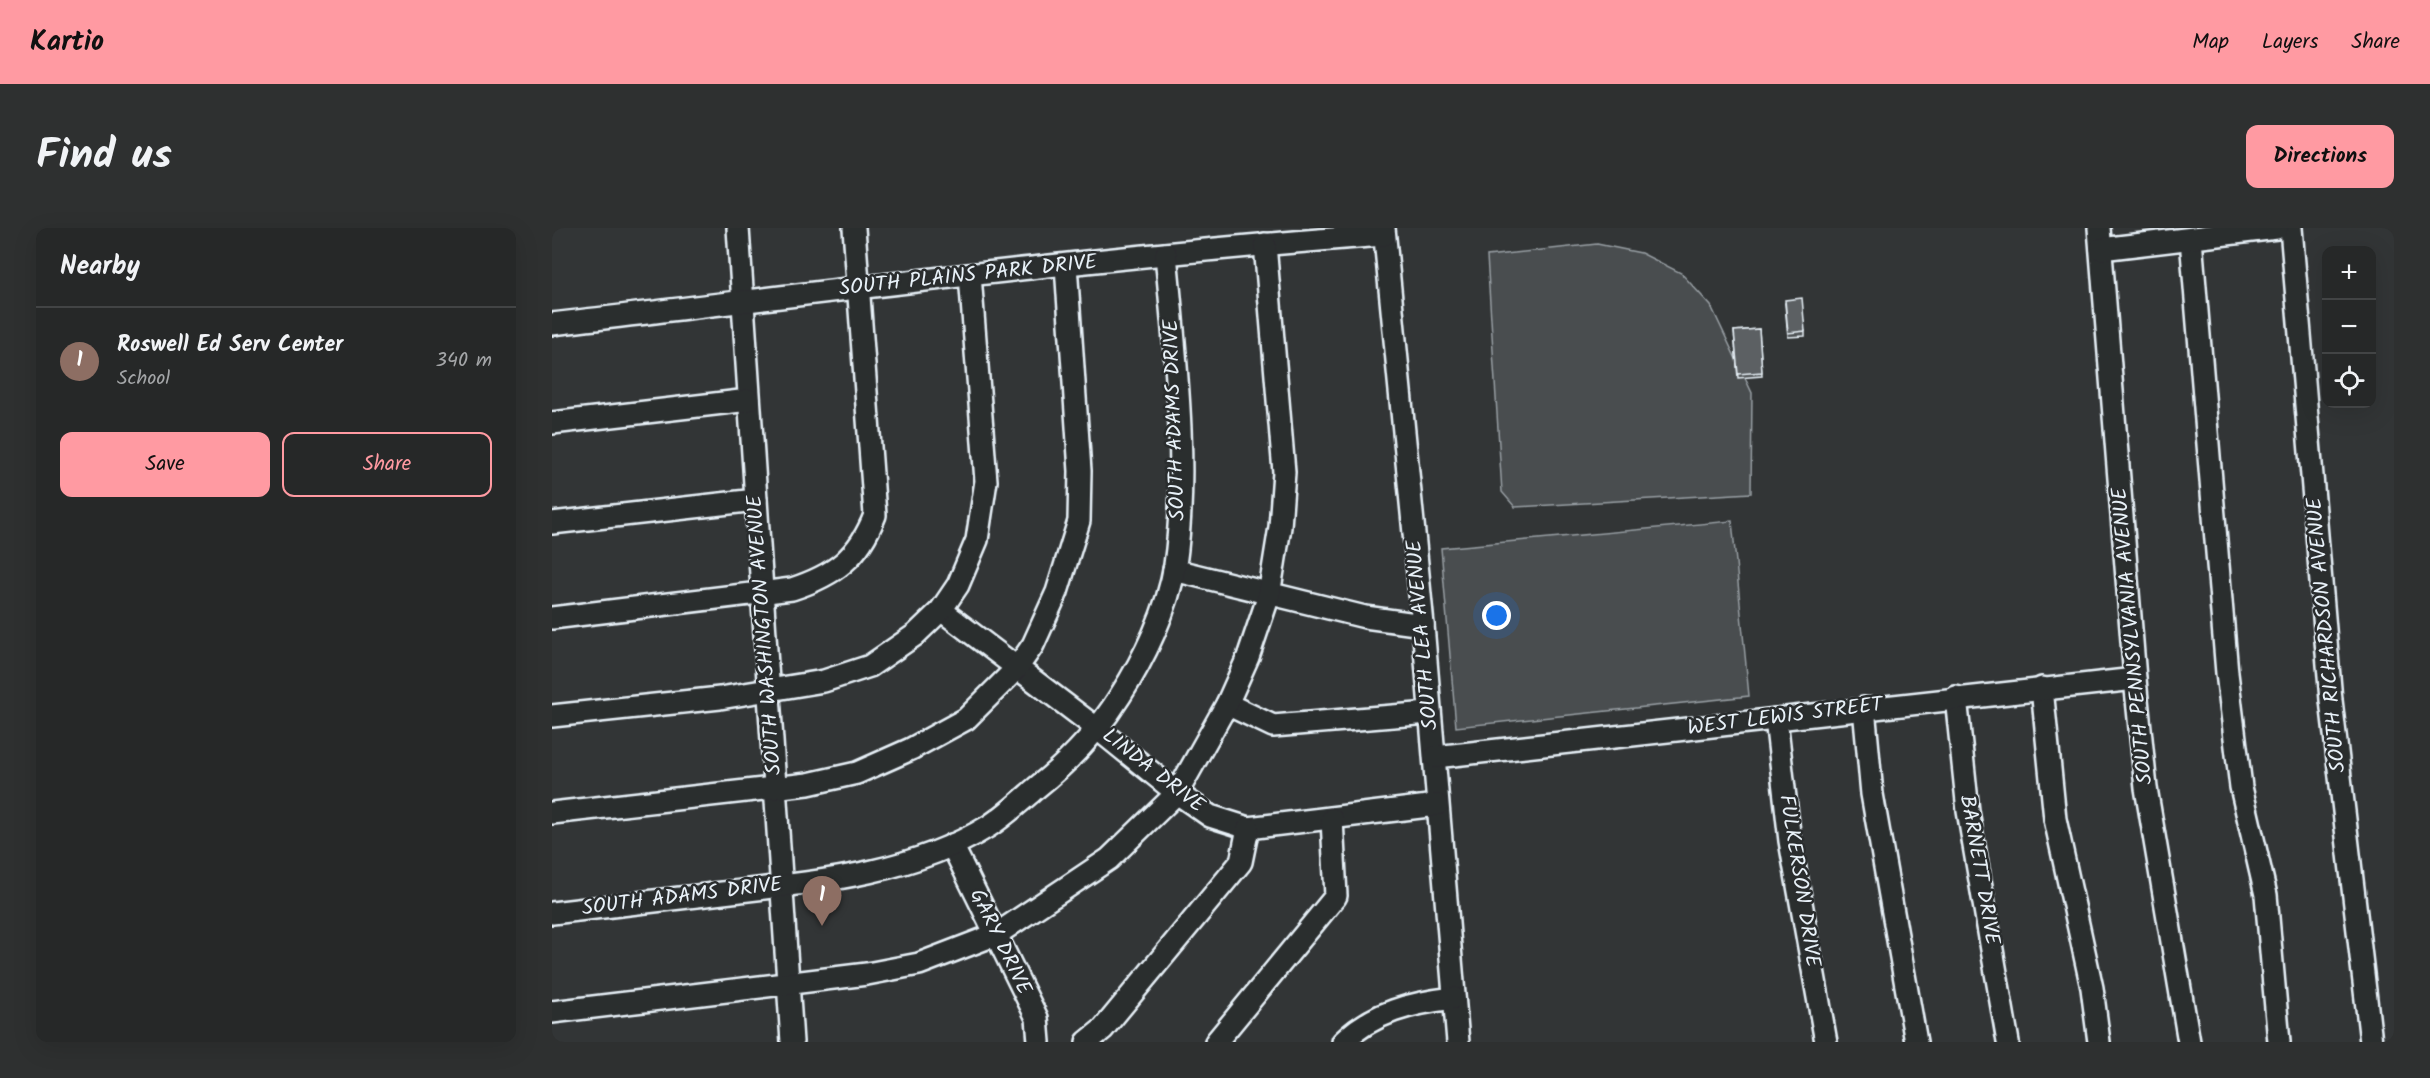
<!DOCTYPE html>
<html lang="en">
<head>
<meta charset="utf-8">
<style>
	:root { --surface:#262828; --page:#2e3030; --text:#f1f3f6; --muted:#a4a6a8; --line:#424445; --accent:#ff9aa2 }
	body { margin:0; font-family:Kalam,sans-serif; background:var(--page); color:var(--text) }
	.controls { position:absolute; right:18px; top:18px; display:grid; overflow:hidden; border-radius:12px; box-shadow:0 6px 24px #0002 }
	.controls button { width:54px; height:54px; display:grid; place-items:center; padding:0; border:0; border-bottom:2px solid var(--line); background:var(--surface); color:var(--text); font:30px sans-serif }
	.you { position:absolute; left:945px; top:388px; width:21px; height:21px; margin:-15px; border:4px solid #fff; border-radius:50%; background:#1a73e8; box-shadow:0 0 0 9px #1a73e833 }
	.badge { display:grid; place-items:center; width:39px; height:39px; border-radius:50%; background:var(--accent); color:#fff; font-size:20px; font-weight:700 }
	.pin { position:absolute; translate:-50% -50px; filter:drop-shadow(0 2px 3px #0008) }
	.pin::after { content:''; position:absolute; top:32px; width:21px; height:18px; background:inherit; clip-path:polygon(0 0,100% 0,50% 100%) }
	.list { margin:0; padding:0; list-style:none }
	h2 { display:flex; justify-content:space-between; align-items:center; height:78px; margin:0; padding:0 24px; font-size:26px }
	h2 small { font-size:20px; font-weight:400; color:var(--muted) }
	.list li { display:grid; grid-template-columns:39px 1fr auto; gap:18px; align-items:center; box-sizing:border-box; height:108px; padding:0 24px; border-top:2px solid var(--line) }
	.list b { display:block; font-size:22px; white-space:nowrap }
	.list p { margin:0; font-size:20px; white-space:nowrap; color:var(--muted) }
	.list em { font-size:20px; font-style:normal; color:var(--muted) }
	.actions { display:flex; gap:12px; padding:18px 24px }
	.actions a { flex:1; padding:14px 0; border:2px solid var(--accent); border-radius:12px; text-align:center; font-size:21px; color:var(--accent) }
	.actions .main { background:var(--accent); color:#111 }
	.icon { flex:none; width:33px; height:33px; fill:none; stroke:currentColor; stroke-width:2; stroke-linecap:round; stroke-linejoin:round }
	.map { position:relative; flex:none; width:1842px; height:814px; overflow:hidden; border-radius:12px }
	header { display:flex; align-items:center; gap:36px; box-sizing:border-box; height:84px; padding:0 30px; background:var(--accent); color:#111 }
	header strong { font-size:28px }
	nav { display:flex; gap:33px; margin-inline-start:auto; font-size:21px }
	.intro { display:flex; align-items:center; justify-content:space-between; box-sizing:border-box; height:144px; padding:0 36px }
	h1 { margin:0; font-size:42px }
	.button { padding:15px 27px; border-radius:12px; background:var(--accent); color:#111; font-size:21px; font-weight:700 }
	main { display:flex; gap:36px; padding:0 36px }
	aside { flex:1; background:var(--surface); border-radius:12px; box-shadow:0 6px 24px #0002 }
	.map>svg:first-child { display:block }
</style>
</head>
<body>
<header>
<strong>Kartio</strong>
<nav><a>Map</a><a>Layers</a><a>Share</a></nav>
</header>
<div class="intro"><h1>Find us</h1><a class="button">Directions</a></div>
<main>
<aside>
<h2>Nearby<small></small></h2>
<ul class="list">
<li><span class="badge" style="background:#8d6e63">1</span><div><b>Roswell Ed Serv Center</b><p>School</p></div><em>340 m</em></li>
</ul>
<div class="actions"><a class="main">Save</a><a>Share</a></div>
</aside>
<div class="map">
<svg width="1842" height="814" viewBox="0 0 1842 814">
	<rect width="100%" height="100%" fill="#323536"/>
	<filter id="ink" filterUnits="userSpaceOnUse"><feTurbulence type="fractalNoise" baseFrequency=".0167" numOctaves="2"/><feDisplacementMap in="SourceGraphic" scale="12" xChannelSelector="R" yChannelSelector="G"/><feConvolveMatrix kernelMatrix="1 2 1 2 8 2 1 2 1" color-interpolation-filters="sRGB"/></filter>
	<g filter="url(#ink)">
		<g fill="#494d4f" stroke="#989fa4" stroke-width="1.5">
			<polygon points="1045,16 1089,25 1129,45 1159,78 1200,165 1199,265 963,279 950,264 935,28"/>
			<polygon points="1180,293 1197,468 904,499 889,320"/>
		</g>
		<g fill="none" stroke-linecap="round" stroke-linejoin="round">
			<defs>
				<g id="minor">
					<polyline points="186,0 240,814"/>
					<polyline points="832,0 871,397 906,814"/>
					<polyline points="1547,0 1583,451 1594,560 1637,814"/>
					<polyline points="1739,0 1779,472 1819,814"/>
					<polyline points="1639,11 1675,445 1689,559 1714,667 1727,814"/>
					<polyline points="1549,21 1725,0"/>
					<path d="M0 96C277 64 554 27 832 7"/>
					<polyline points="0,195 197,172"/>
					<polyline points="0,295 204,272"/>
					<polyline points="622,342 813,389 871,397"/>
					<polyline points="389,382 547,502 625,565 658,588 696,600 885,577"/>
					<path d="M0 390 240 361C283 347 307 329 323 287L302 0"/>
					<polyline points="1490,460 1503,591 1540,760 1547,814"/>
					<polyline points="1404,469 1416,583 1456,814"/>
					<polyline points="675,476 721,498 877,485"/>
					<polyline points="1312,480 1320,566 1364,814"/>
					<polyline points="0,488 168,470 272,453 318,438 363,407 389,382 406,357 425,312 434,253 418,47"/>
					<polyline points="1224,491 1238,613 1274,814"/>
					<polyline points="883,529 1583,451"/>
					<polyline points="0,585 256,556 305,545 359,521 414,491 465,440 481,417 505,364 527,293 528,243 514,37"/>
					<polyline points="400,617 485,790 487,814"/>
					<path d="M0 685C60 678 120 671 179 664 267 654 361 645 437 598 454 587 469 573 484 560 518 533 545 505 568 468 592 431 616 381 623 337 637 239 623 126 614 26"/>
					<polyline points="0,784 315,746 367,736 445,706 557,631 625,565 675,476 696,429 717,367 728,299 732,244 713,16"/>
					<polyline points="535,814 551,801 689,634 696,600"/>
					<polyline points="664,814 784,668 780,591"/>
					<path d="M791 814C821 784 860 775 902 770"/>
				</g>
			</defs>
			<use href="#minor" stroke="#e8f1f8" stroke-width="26"/>
			<use href="#minor" stroke="#2a2d2e" stroke-width="21"/>
		</g>
		<g fill="#4f5355" stroke="#e8f1f8" stroke-width="1.5">
			<polygon points="1233,76 1253,103 1253,108 1236,109"/>
			<polygon points="1207,101 1210,148 1186,150 1182,103"/>
		</g>
		<g fill="#5c6063" stroke="#e8f1f8" stroke-width="1.5">
			<polygon points="1250,70 1253,103 1236,105 1233,72"/>
			<polygon points="1207,101 1210,144 1186,146 1182,103"/>
		</g>
	</g>
	<g text-anchor="middle" dominant-baseline="central" stroke-width="5" stroke-linejoin="round" paint-order="stroke">
		<g font-size="21" fill="#e8f1f8" stroke="#2a2d2e">
			<text transform="translate(416 48) rotate(-6)">SOUTH PLAINS PARK DRIVE</text>
			<text transform="translate(623 192) rotate(-92)">SOUTH ADAMS DRIVE</text>
			<text transform="translate(213 407) rotate(-94)">SOUTH WASHINGTON AVENUE</text>
			<text transform="translate(871 407) rotate(-95)">SOUTH LEA AVENUE</text>
			<text transform="translate(1775 407) rotate(-95)">SOUTH RICHARDSON AVENUE</text>
			<text transform="translate(1581 408) rotate(-95)">SOUTH PENNSYLVANIA AVENUE</text>
			<text transform="translate(1233 489) rotate(-7)">WEST LEWIS STREET</text>
			<text transform="translate(601 543) rotate(38)">LINDA DRIVE</text>
			<text transform="translate(1427 642) rotate(80)">BARNETT DRIVE</text>
			<text transform="translate(1247 653) rotate(81)">FULKERSON DRIVE</text>
			<text transform="translate(130 669) rotate(-7)">SOUTH ADAMS DRIVE</text>
			<text transform="translate(448 714) rotate(64)">GARY DRIVE</text>
		</g>
	</g>
</svg>
<div class="controls">
<button>+</button>
<button>−</button>
<button><svg class="icon" aria-label="locate" viewBox="0 0 24 24"><circle cx="12" cy="12" r="6"/><path d="M12 2v4M12 18v4M2 12h4M18 12h4"/></svg></button>
</div>
<div class="you"></div>
<div class="pin badge" style="left:270px;top:698px;background:#8d6e63">1</div>
</div>
</main>
</body>
</html>
